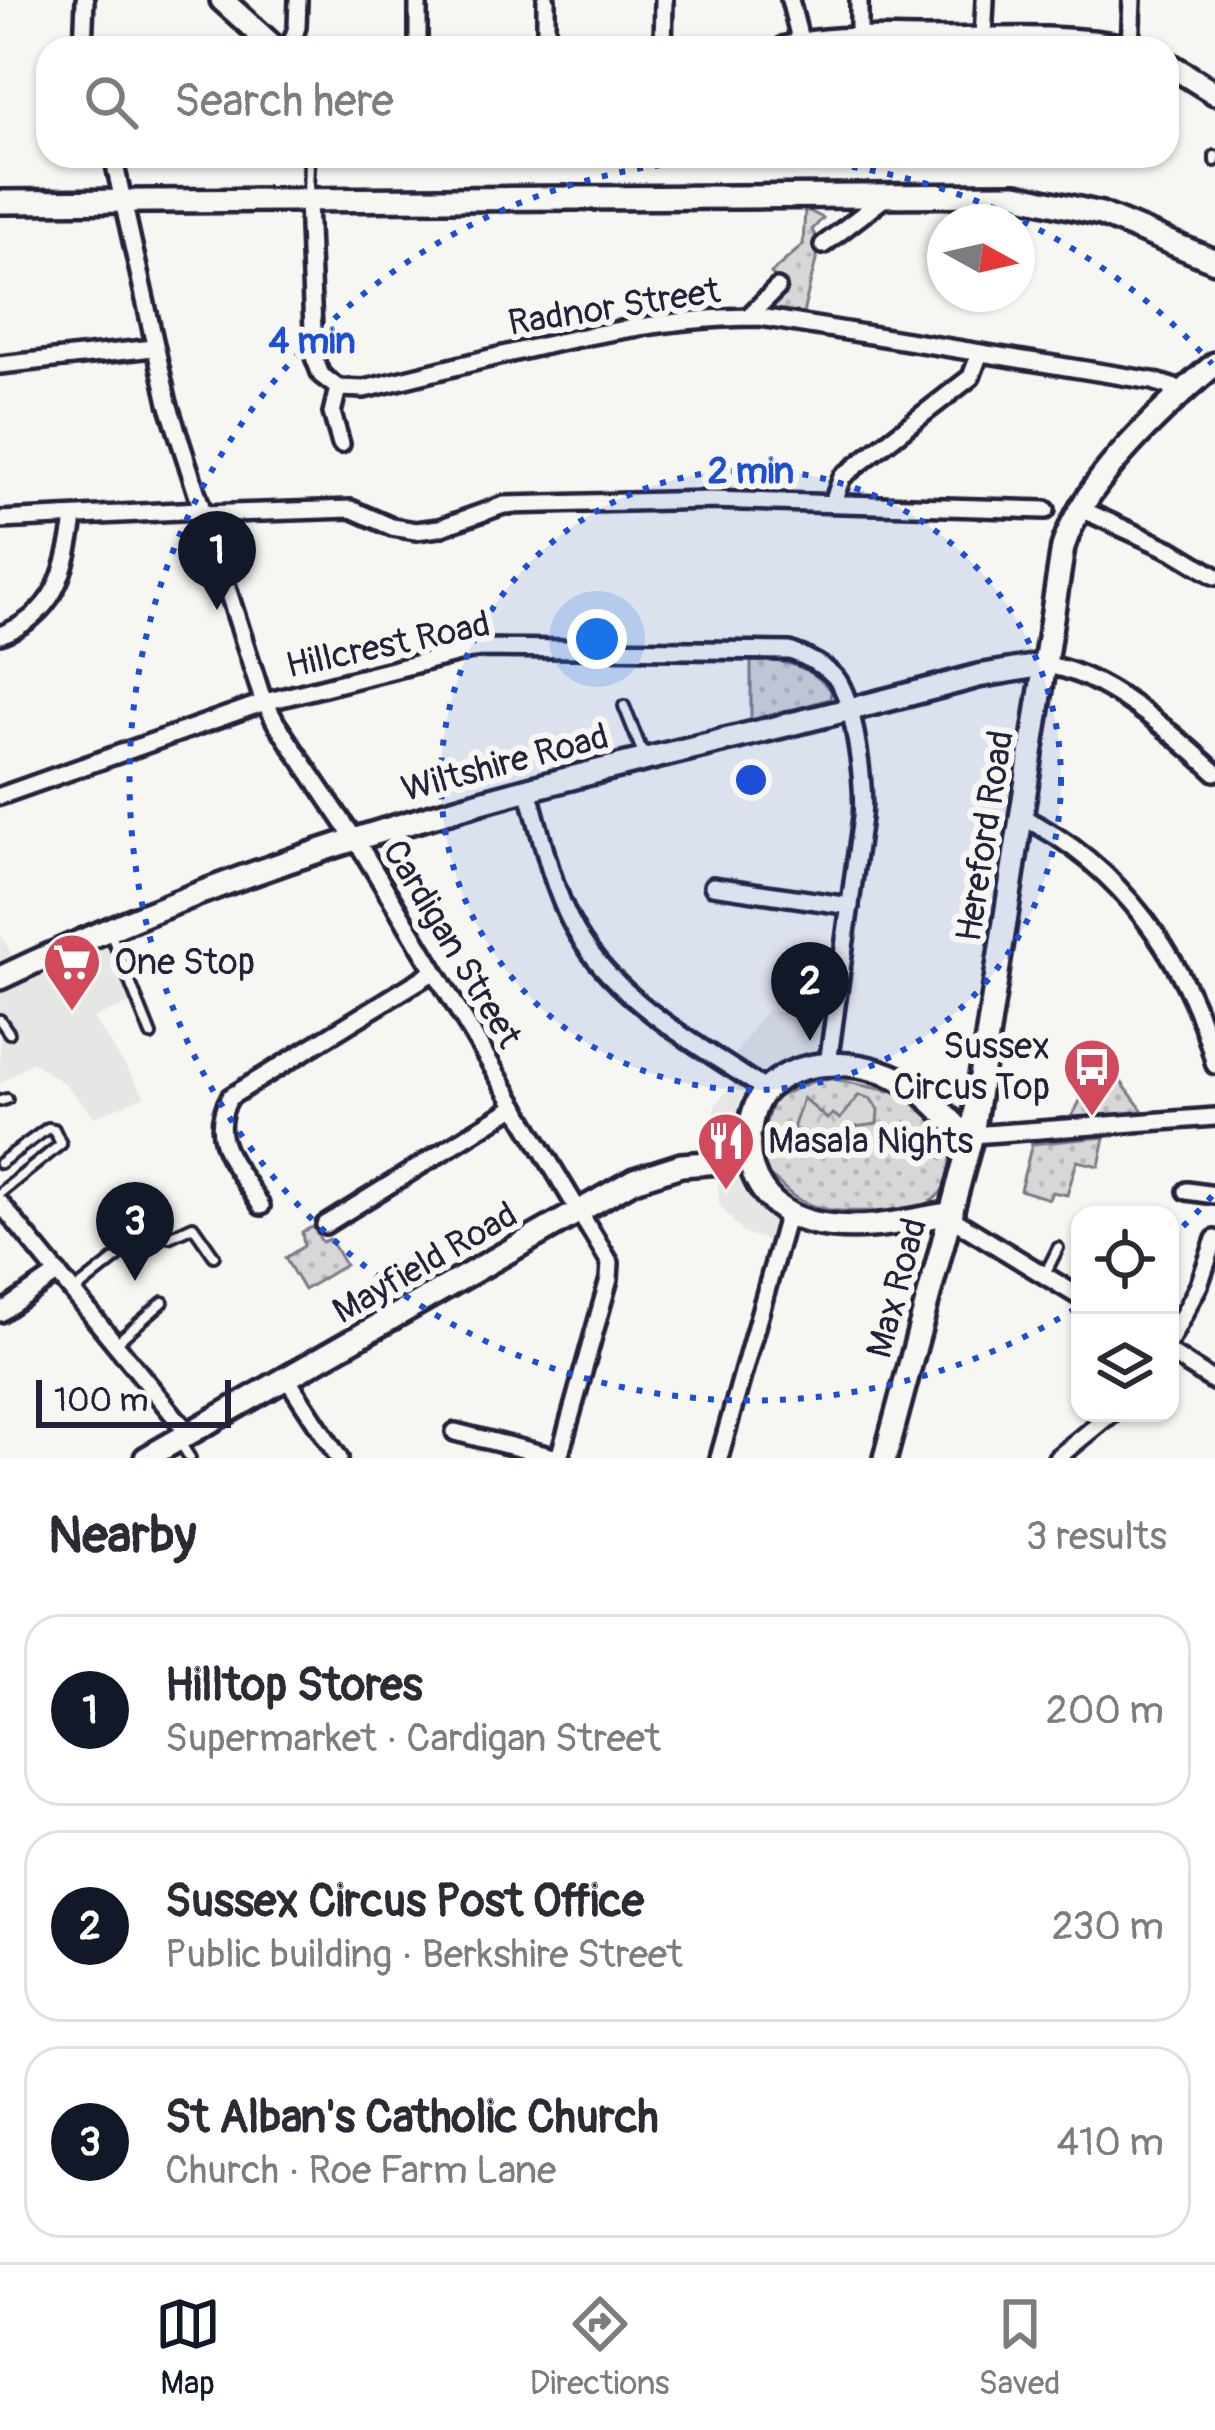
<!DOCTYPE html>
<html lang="en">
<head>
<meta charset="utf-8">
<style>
	:root { --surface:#fff; --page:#f7f7f7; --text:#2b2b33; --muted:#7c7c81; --line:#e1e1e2; --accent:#111827 }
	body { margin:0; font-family:Pangolin,sans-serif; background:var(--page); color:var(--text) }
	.controls { position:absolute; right:36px; bottom:36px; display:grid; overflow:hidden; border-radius:24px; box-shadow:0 3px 9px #0004 }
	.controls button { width:108px; height:108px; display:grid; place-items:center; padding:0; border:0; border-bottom:3px solid var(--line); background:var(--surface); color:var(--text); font:60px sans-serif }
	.compass { position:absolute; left:927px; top:204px; width:108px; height:108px; border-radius:50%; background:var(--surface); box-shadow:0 3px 9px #0004; rotate:98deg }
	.scale { position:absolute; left:36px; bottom:30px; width:195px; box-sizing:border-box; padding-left:12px; border:6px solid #22223b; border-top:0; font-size:33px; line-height:42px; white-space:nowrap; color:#22223b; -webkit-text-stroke:9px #f6f6f2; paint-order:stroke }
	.you { position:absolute; left:597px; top:639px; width:42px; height:42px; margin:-30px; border:9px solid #fff; border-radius:50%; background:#1a73e8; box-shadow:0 0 0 18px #1a73e833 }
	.badge { display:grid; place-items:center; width:78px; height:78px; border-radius:50%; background:var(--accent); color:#fff; font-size:39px; font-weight:700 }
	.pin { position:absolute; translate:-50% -99px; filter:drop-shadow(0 3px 6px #0008) }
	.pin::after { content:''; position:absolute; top:63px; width:42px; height:36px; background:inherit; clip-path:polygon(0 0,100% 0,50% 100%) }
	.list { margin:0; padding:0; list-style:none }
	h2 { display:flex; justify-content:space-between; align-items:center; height:156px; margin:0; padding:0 48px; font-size:51px }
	h2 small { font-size:39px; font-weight:400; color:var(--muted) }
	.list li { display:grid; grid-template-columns:78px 1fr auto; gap:36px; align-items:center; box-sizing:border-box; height:192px; margin:0 24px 24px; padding:0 24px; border:3px solid var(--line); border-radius:36px }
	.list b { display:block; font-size:45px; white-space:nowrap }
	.list p { margin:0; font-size:39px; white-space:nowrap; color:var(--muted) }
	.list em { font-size:39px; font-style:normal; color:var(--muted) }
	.icon { flex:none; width:66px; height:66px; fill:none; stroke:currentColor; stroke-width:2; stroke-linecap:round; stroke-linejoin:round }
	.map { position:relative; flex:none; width:1215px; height:1458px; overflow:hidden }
	.search { position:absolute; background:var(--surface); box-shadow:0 3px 9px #0004; left:36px; right:36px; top:36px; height:132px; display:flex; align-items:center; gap:30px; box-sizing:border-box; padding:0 42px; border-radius:36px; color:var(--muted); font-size:45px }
	.sheet { height:804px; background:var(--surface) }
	nav { display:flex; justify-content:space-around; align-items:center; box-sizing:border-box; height:168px; border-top:3px solid var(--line); background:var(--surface); font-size:33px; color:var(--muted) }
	nav a { display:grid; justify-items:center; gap:6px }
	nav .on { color:var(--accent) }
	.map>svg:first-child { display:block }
</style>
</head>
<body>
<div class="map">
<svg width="1215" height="1458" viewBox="0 0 1215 1458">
	<defs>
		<pattern id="grass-dots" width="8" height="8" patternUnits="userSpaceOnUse" patternTransform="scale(3)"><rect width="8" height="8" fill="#d7d7d7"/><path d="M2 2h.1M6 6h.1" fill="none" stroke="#b8b8b9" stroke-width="1.8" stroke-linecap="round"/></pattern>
		<pattern id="park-crowns" width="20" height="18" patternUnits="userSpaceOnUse" patternTransform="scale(3)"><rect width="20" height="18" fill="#d7d7d7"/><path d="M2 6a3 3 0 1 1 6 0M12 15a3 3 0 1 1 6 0" fill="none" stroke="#b8b8b9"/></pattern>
	</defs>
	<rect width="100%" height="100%" fill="#f6f6f2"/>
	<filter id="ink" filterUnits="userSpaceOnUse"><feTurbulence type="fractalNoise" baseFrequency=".00833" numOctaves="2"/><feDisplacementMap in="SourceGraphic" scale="24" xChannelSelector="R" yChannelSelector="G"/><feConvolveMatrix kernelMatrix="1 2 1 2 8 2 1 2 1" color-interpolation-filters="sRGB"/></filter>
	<g filter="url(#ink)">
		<g fill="#e6e6e4">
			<polygon points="0,933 22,973 104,937 133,1002 93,1018 145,1096 94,1117 66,1085 32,1062 0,1084"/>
			<polygon points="766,1010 827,1019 825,1055 779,1073 740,1168 753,1190 778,1216 772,1242 743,1233 719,1204 717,1155 711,1127 715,1105 738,1078 732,1059"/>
		</g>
		<g fill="url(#grass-dots)" stroke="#7c7c89" stroke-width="3">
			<polygon points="805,209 823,218 812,230 820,244 803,313 770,308 770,303 784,291 771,273 803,245"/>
			<path d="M751 660C782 660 810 664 831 691L830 699 751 721Z"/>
			<path d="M833 1079 889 1091 893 1086C932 1103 979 1161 934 1199 917 1213 893 1216 871 1221L872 1211C844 1212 816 1212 793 1196 781 1187 775 1176 760 1173L756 1156 773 1099 814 1081Z"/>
			<polygon points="1119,1079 1143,1111 1071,1118 1091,1080"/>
			<polygon points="1105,1137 1099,1166 1077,1161 1067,1195 1052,1192 1049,1199 1020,1190 1032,1144"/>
			<polygon points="313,1227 322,1242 330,1239 345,1265 304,1290 285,1258 304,1246 302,1232"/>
		</g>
		<polygon fill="url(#park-crowns)" stroke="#7c7c89" stroke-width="3" points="859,1095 871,1099 878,1110 877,1124 847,1128 835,1141 793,1129 803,1098 827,1119 833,1114 840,1119"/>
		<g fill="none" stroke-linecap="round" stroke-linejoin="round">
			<defs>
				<g id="lane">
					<polyline points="1215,156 1215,161"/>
					<polyline points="308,199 309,156"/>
					<polyline points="624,706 645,759"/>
					<polyline points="110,932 151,1035"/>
					<polyline points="0,1020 9,1033"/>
					<polyline points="0,1101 7,1099"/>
					<polyline points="0,1163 48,1128 54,1129 61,1144 0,1193"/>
					<polyline points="1045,1274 1058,1248"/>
					<polyline points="75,1291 154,1228 169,1237 193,1226 214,1256"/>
					<polyline points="116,1343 163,1302"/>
					<polyline points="179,1441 190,1458"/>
				</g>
				<g id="street">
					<polyline points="790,0 801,43"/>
					<polyline points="859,40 859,0"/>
					<polyline points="983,40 985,0"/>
					<polyline points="83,48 85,0"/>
					<polyline points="290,48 297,27 298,0"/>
					<polyline points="418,48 418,0"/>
					<polyline points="546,48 546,0"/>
					<polyline points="663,48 664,0"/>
					<polyline points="1130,48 1132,0"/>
					<polyline points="113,156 168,403 261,694 276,723 362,850 610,1263 609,1279 559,1458"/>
					<polyline points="308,200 314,357 321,375 338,388 332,413 341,444"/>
					<polyline points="823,245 887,196"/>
					<polyline points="748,317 777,288"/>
					<polyline points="0,365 153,348"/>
					<path d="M338 388 364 389C493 359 626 317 760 317L1153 381 1184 391"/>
					<polyline points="833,502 842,477 971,377 980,353"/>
					<polyline points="1081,509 1175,552 1215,576"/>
					<polyline points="202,514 351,509 392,527 416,531 439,528 504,505 711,500 1046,510"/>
					<polyline points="0,520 200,510"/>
					<path d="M0 635C55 615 66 572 74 519"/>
					<path d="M1044 665C1102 671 1173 733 1215 772"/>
					<path d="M528 790C541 833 550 881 571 922 610 998 697 1044 766 1090"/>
					<path d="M0 796 265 702 479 648 790 651C805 656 830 668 839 682 855 708 865 787 862 817L828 1064"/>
					<path d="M1022 817C1119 864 1189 961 1215 1065"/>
					<polyline points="713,886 850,906"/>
					<polyline points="972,1135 1215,1117"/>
					<polyline points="1187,1191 1215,1195"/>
					<polyline points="0,1203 189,1434"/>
					<path d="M261 1206C239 1168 205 1140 230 1097L433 972"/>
					<polyline points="951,1218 1080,1297"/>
					<polyline points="325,1225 516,1106"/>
					<polyline points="0,1313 58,1273"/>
					<polyline points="1170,1340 1199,1285 1215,1239"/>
					<polyline points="1170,1353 1215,1382"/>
					<polyline points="288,1380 339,1458"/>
					<polyline points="455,1432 558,1458"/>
					<polyline points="719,1458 788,1213"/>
					<polyline points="1057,1458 1112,1413"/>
				</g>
				<g id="secondary">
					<polyline points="222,0 275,48"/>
					<path d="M786 48C830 35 879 40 925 40 992 40 1065 34 1130 48"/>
					<polyline points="1167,63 1215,93"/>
					<polyline points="0,202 1016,195 1101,214 1215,261"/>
					<path d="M0 978C142 911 294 855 446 812 622 761 801 725 978 676L1044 665"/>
					<path d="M952 1213C906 1221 862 1233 815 1223 769 1213 742 1175 750 1129 752 1114 757 1098 768 1088 806 1052 874 1061 915 1088 933 1100 947 1117 962 1132L972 1135"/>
					<polyline points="146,1458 634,1180 681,1165 747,1160"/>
					<path d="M885 1458 972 1135 1063 547C1084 480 1163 408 1215 364"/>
				</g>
			</defs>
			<use href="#lane" stroke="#22223b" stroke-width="16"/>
			<use href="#street" stroke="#22223b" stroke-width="24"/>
			<use href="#secondary" stroke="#22223b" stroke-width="30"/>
			<use href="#lane" stroke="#f6f6f2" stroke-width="8"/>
			<use href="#street" stroke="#f6f6f2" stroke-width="15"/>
			<use href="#secondary" stroke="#f6f6f2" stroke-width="21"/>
		</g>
	</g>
	<circle cx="751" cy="780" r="310" fill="#1d4ed8" fill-opacity=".12"/>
	<g fill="none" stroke="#1d4ed8" stroke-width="6" stroke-dasharray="6 12">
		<circle cx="751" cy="780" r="310"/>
		<path d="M1212 1196A621 621 0 0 1 1171 1238M1075 1309A621 621 0 1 1 1212 364"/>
	</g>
	<defs>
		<symbol id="supermarket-pin" viewBox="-11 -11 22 30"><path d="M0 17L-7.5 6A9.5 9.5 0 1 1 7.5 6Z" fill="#d1495b" stroke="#f6f6f2"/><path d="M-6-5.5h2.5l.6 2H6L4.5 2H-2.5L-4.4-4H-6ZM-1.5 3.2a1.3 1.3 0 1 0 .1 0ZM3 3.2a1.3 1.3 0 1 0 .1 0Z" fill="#fff"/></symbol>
		<symbol id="bus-pin" viewBox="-11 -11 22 30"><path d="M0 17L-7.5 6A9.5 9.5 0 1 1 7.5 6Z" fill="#d1495b" stroke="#f6f6f2"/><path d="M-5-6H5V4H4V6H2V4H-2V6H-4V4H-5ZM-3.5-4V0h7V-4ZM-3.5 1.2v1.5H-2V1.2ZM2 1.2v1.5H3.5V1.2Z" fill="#fff"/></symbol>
		<symbol id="restaurant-pin" viewBox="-11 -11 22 30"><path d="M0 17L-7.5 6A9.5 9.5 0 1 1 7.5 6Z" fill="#d1495b" stroke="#f6f6f2"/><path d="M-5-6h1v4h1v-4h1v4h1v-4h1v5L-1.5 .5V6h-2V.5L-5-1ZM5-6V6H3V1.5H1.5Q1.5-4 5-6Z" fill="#fff"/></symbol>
	</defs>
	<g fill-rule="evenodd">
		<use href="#supermarket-pin" x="39" y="929" width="66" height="90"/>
		<use href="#bus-pin" x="1059" y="1034" width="66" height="90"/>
		<use href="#restaurant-pin" x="693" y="1108" width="66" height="90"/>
	</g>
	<g text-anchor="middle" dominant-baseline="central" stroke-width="12" stroke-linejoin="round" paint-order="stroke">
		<g font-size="36" fill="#22223b" stroke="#f6f6f2">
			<text transform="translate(614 307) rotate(-9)">Radnor Street</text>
			<text transform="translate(388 645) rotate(-12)">Hillcrest Road</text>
			<text transform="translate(505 763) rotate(-15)">Wiltshire Road</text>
			<text transform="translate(985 836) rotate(-81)">Hereford Road</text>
			<text transform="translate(452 944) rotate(59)">Cardigan Street</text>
			<text transform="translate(425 1263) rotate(-30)">Mayfield Road</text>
			<text transform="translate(897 1288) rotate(-75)">Max Road</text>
		</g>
		<g font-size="36" fill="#22223b" stroke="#f6f6f2" text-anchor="start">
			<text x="114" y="962">One Stop</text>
			<text x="1050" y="1046" text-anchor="end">Sussex<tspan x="1050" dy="41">Circus Top</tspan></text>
			<text x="768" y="1141">Masala Nights</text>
		</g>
	</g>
	<circle cx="751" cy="780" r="18" fill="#1d4ed8" stroke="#f6f6f2" stroke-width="6"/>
	<g font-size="36" text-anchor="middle" font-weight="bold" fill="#1d4ed8" stroke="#f6f6f2" stroke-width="12" stroke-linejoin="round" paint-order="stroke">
		<text x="312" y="353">4 min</text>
		<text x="751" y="483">2 min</text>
	</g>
</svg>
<div class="controls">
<button><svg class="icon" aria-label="locate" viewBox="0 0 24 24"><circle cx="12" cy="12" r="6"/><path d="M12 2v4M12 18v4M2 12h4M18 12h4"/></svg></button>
<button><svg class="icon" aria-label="layers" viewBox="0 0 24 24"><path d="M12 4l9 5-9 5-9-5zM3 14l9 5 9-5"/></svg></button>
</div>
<svg class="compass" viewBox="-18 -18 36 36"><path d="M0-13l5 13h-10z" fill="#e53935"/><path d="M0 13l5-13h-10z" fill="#7c7c81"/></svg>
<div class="scale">100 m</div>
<div class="you"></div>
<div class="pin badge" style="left:217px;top:610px">1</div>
<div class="pin badge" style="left:810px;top:1041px">2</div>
<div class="pin badge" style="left:135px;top:1281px">3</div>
<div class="search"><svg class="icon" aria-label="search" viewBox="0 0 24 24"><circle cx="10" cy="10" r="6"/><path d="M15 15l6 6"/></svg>Search here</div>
</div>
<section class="sheet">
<h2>Nearby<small>3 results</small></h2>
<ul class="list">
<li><span class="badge">1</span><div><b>Hilltop Stores</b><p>Supermarket · Cardigan Street</p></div><em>200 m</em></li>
<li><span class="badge">2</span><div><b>Sussex Circus Post Office</b><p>Public building · Berkshire Street</p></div><em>230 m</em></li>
<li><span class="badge">3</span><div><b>St Alban's Catholic Church</b><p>Church · Roe Farm Lane</p></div><em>410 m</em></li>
</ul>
</section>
<nav>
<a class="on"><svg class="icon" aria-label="map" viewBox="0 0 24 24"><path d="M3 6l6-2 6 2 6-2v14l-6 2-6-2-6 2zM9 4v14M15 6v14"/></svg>Map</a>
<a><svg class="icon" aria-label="directions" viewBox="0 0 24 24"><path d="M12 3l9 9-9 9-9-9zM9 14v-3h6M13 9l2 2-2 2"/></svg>Directions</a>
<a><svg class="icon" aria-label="saved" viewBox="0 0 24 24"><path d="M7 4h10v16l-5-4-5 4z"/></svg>Saved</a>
</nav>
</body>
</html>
